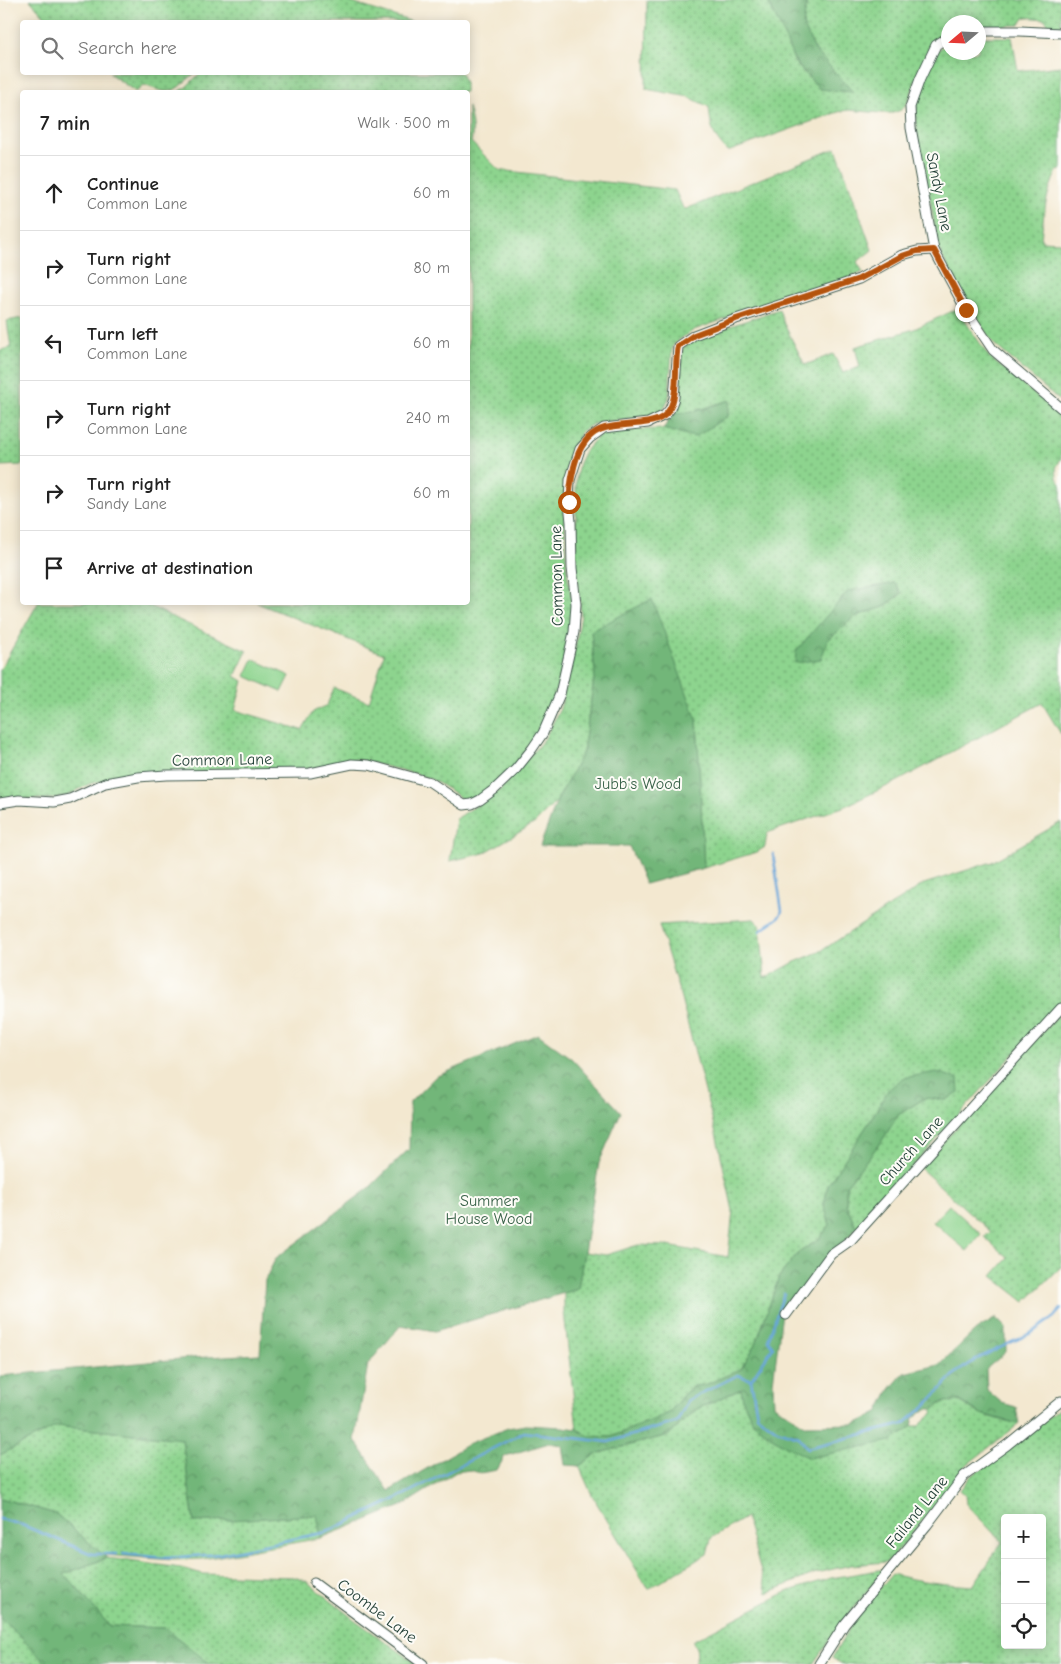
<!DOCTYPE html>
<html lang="en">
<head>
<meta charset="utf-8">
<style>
	:root { --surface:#fff; --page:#f6f6f6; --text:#222; --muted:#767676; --line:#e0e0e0 }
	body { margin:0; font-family:"Comic Neue",sans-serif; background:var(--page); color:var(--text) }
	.controls { position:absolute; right:15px; bottom:15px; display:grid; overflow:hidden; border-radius:5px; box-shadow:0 2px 12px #0003 }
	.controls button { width:45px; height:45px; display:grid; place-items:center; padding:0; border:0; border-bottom:1px solid var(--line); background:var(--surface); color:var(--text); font:25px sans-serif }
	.compass { position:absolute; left:941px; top:15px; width:45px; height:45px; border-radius:50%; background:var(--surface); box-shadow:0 2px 12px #0003; rotate:251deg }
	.stop { position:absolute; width:15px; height:15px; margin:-11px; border:4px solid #b45309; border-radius:50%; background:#fff }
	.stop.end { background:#b45309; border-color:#fff; box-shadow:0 1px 5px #0008 }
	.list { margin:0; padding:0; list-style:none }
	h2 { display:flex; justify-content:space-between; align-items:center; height:65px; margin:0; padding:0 20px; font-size:21px }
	h2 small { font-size:16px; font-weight:400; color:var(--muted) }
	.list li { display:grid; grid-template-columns:32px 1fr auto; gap:15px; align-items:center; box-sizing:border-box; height:75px; padding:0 20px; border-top:1px solid var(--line) }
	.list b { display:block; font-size:19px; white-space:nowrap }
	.list p { margin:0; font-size:16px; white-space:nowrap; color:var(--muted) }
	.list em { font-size:16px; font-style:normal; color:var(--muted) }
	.icon { flex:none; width:28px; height:28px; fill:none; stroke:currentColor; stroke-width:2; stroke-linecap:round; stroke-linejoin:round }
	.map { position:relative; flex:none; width:1061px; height:1664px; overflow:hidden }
	.search { position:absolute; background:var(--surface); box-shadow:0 2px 12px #0003; left:20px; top:20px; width:450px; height:55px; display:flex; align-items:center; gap:12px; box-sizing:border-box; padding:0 18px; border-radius:5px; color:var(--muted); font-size:19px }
	.panel { position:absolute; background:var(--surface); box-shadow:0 2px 12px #0003; left:20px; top:90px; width:450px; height:515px; border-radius:5px }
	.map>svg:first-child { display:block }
</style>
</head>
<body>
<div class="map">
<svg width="1061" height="1664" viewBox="0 0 1061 1664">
	<defs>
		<pattern id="green-dots" width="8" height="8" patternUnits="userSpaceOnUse" patternTransform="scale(1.25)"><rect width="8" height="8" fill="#8dd48e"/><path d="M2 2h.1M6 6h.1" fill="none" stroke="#73ad75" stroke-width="1.8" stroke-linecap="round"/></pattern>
		<pattern id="forest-crowns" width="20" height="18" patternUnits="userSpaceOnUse" patternTransform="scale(1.25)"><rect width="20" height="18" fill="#72b679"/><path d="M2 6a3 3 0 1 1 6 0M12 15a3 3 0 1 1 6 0" fill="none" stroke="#5d9564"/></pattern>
	</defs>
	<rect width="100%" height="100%" fill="#fdfcf7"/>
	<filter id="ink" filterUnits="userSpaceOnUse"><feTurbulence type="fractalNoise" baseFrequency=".02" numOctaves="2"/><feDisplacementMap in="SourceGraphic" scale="10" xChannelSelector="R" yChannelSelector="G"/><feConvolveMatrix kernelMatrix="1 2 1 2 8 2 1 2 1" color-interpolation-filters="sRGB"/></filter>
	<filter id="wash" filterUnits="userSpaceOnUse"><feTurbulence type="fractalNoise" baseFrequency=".0096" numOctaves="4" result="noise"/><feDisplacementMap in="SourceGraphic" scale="20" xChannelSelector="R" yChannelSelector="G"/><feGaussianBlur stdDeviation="1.12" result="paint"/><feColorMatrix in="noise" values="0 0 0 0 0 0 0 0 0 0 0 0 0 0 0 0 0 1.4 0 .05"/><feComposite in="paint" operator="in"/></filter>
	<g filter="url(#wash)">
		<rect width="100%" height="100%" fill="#f3e8d0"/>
		<g fill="url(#green-dots)" stroke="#568861" fill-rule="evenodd">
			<polygon points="30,0 343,0 413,22 50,22"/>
			<path d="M647 0H767L780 25 795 63 820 89 852 92 815 50 803 25 807 0H1061V28H1050L1045 19 1024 17 1019 25 979 26 978 22H948V30L935 41 927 54 918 74 908 102 901 110 893 113H881L849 110 838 112 730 151H727C712 136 711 127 709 107L689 97 646 89Z"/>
			<path d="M979 37H1012L1018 71 1061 66V170L1057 171C1046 193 1043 216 1041 241L1061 242V402L994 344 969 308 938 248 932 210 917 132 916 106 923 81 937 51 948 42V52H978Z"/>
			<polygon points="201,72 461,73 465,83 465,92 178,92 185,88"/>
			<path d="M109 73H195C172 93 173 96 144 85L136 92Z"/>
			<path d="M468 107C471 118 474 130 471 142L499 170 675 190 683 208 686 209 836 148 872 250 857 262 863 272 852 277 739 314 694 330 680 339 672 347 669 398 663 410 654 417 643 419 610 421 593 424 581 431C574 454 565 477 565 501 564 523 565 547 567 569 568 582 572 594 572 607 571 625 568 642 564 659 554 703 541 741 507 773 496 784 481 800 464 801L454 793 435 781 417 774 355 759 300 771 106 780 89 784 67 796 49 799H0V670L38 603H144L172 617 247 651 235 676 243 681 235 710 302 730 313 712 327 705 334 688 369 702 384 654 257 603 468 602Z"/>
			<path d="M779 309 784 324 805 365 833 354 843 373 860 367 855 347 914 329 957 309 990 358 1061 415V458L1056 468 1057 478 1061 484V734L1042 703 898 781 843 807 767 833 765 847 757 852 704 868 697 720 591 631 595 673 583 752 557 801 535 823 484 853 450 861 456 819 500 790 545 738 560 709 574 654 581 616 576 562V480L579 463 585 451 599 435 619 430 663 429 673 431 728 416 730 400 692 412 674 413 680 394 681 359 683 347 705 335ZM896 583 901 594 884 607 856 616 828 640 820 659 795 662Z"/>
			<polygon points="22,318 22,465 0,466 0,350 11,348 7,321"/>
			<polygon points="1061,822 1061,1002 854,1231 855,1224 846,1204 846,1186 883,1139 898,1115 925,1098 946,1100 958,1079 870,1121 828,1185 824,1205 830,1225 819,1239 797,1254 779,1277 756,1344 741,1369 705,1385 693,1386 683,1395 669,1413 611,1437 589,1436 577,1429 564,1312 564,1293 578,1289 584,1252 606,1255 638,1245 668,1246 728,1257 733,1211 717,1138 681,998 659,925 754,919 760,926 765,978 795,962 821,951 924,884 992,862"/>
			<polygon points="1061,1012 1061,1267 1025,1302 992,1276 1008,1258 984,1237 991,1232 920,1168"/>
			<path d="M741 1389C746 1416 755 1424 775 1440L907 1431 912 1426H919C924 1419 933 1417 933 1409 959 1390 962 1407 984 1415 995 1419 1007 1421 1019 1424L964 1467 954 1483 893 1557 886 1562 851 1565 816 1573 767 1593 746 1517 711 1538 707 1554 648 1589 592 1495 579 1466 599 1453 669 1435 697 1409Z"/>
			<path d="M1061 1407V1664H842L832 1658 853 1622 866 1605 892 1574C919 1582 945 1584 973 1586L1002 1542 966 1504 965 1495 960 1490 971 1476 994 1461ZM1005 1518H1042V1645H1005Z"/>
			<polygon points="57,1426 182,1439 194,1522 318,1515 321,1538 203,1559 173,1560 103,1555 56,1514 0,1498 0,1455"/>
			<polygon points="107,1558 181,1568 203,1574 294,1577 306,1581 355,1620 417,1664 210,1664 165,1628 110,1626 64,1574"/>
			<path d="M885 1569 842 1622 813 1664H694C698 1654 698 1650 692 1641L786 1592 831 1578Z"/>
			<polygon points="0,1617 47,1664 0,1664"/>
		</g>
		<g fill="url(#forest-crowns)" stroke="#487a56">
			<polygon points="767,0 807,0 803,25 815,50 853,92 820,89 795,62 780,26"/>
			<polygon points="730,400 728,416 695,437 663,429 674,413 692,412"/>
			<polygon points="896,583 901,593 884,607 856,616 828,640 821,659 795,663 796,651 848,591"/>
			<polygon points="652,599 697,720 704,868 645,884 629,846 540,846 557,801 583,752 595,673 591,631"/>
			<polygon points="538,1034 572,1059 621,1112 599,1163 578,1289 435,1331 401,1325 368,1364 355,1440 389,1491 470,1443 508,1428 526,1425 563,1427 577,1429 589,1436 611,1437 669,1413 683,1395 693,1386 705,1385 741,1369 756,1344 779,1277 797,1254 819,1239 830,1225 824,1205 828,1185 870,1121 888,1090 903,1078 937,1072 958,1079 959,1093 946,1100 925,1098 898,1115 883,1139 846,1186 846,1204 855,1224 854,1231 782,1313 773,1382 774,1405 805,1425 855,1424 878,1413 890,1389 904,1373 939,1365 976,1330 996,1318 1006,1328 1006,1352 986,1369 987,1390 1002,1403 1016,1407 1019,1424 981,1414 960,1401 943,1402 933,1409 926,1409 914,1418 912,1426 907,1431 891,1441 809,1458 775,1440 753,1422 743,1400 741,1389 697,1409 669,1435 599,1453 579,1466 565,1465 562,1445 549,1443 505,1456 497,1470 480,1473 470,1470 456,1472 402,1506 321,1538 317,1515 194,1522 182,1439 57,1426 0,1455 0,1376 191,1358 260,1354 265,1280 276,1258 368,1189 409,1149 410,1102 435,1077"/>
			<polygon points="0,1498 56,1514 107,1558 64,1574 110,1626 165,1628 210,1664 47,1664 0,1617"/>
		</g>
		<g fill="#8dd48e" stroke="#568861">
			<polygon points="253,659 290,676 282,692 245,676"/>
			<polygon points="949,1205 981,1234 967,1251 933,1222"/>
		</g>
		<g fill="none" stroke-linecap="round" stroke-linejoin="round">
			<g stroke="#68a6da" stroke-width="2.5">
				<polyline points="760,931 779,917 782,911 773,854"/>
				<polyline points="751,1380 773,1347 768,1340 784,1293"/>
				<polyline points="0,1519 22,1525 92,1554 117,1554"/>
				<polyline points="123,1554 166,1558 220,1554 327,1532 396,1499 524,1432 608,1442 677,1422 688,1400 738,1375 751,1380 757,1415 777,1430 799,1437 807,1448 904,1424 925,1406 957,1372 979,1358 1033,1332 1054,1317 1061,1309"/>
			</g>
		</g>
	</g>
	<g filter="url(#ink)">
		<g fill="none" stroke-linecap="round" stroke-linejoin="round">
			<defs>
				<g id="minor">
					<polyline points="978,31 1020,31 1061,33"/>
					<polyline points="948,37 936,45 920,79 910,107 911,128 934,250 966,310 993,350 1061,408"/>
					<polyline points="0,803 19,800 54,802 70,799 105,783 138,777 166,775 310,773 352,764 369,765 430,782 464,805 472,804 480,800 495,789 516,769 532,749 543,733 560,694 574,632 576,604 572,568 571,522 569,502 570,480 580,449 590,438 604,428 648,423 665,415 670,409 674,398 678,346 694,335 736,319 859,279 902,255 917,251 934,250"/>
					<polyline points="786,1315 831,1254 851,1240 1061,1008"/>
					<polyline points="314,1583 423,1664"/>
					<polyline points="819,1664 844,1625 927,1525 964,1476 1007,1445 1061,1401"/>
				</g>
			</defs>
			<use href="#minor" stroke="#3f574b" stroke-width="11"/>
			<use href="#minor" stroke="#fff" stroke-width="9"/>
		</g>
	</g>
	<g fill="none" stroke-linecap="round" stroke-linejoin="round" filter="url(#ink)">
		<path stroke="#b45309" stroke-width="6" d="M569 502C571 476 575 436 605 428 617 425 631 425 643 423 653 422 664 419 669 410 679 394 674 365 678 346L694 335 736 319 859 279 902 256 917 251 934 250 966 310"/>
	</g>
	<g text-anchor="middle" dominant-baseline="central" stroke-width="4" stroke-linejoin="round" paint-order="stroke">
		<g font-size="16" fill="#1f3d34" stroke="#fdfcf7">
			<text transform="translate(939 192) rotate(79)">Sandy Lane</text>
			<text transform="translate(557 576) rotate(-91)">Common Lane</text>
			<text transform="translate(222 760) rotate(-1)">Common Lane</text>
			<text transform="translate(911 1151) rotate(-48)">Church Lane</text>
			<text transform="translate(917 1512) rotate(-51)">Failand Lane</text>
			<text transform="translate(377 1611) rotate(37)">Coombe Lane</text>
		</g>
		<g font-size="16" fill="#3a634a" stroke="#fdfcf7">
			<text x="638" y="784">Jubb's Wood</text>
			<text x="489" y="1201">Summer<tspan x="489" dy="18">House Wood</tspan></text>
		</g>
	</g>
</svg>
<div class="controls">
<button>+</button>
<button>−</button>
<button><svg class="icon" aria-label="locate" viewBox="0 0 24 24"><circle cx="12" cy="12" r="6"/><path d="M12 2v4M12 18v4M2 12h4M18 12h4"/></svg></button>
</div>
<svg class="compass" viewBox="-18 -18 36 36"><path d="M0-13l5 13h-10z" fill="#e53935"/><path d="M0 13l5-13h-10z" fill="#767676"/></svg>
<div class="stop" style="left:569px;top:502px"></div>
<div class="stop end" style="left:966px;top:310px"></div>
<div class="search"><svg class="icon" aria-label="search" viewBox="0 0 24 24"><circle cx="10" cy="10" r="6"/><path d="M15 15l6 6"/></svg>Search here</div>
<section class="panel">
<h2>7 min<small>Walk · 500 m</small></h2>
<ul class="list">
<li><svg class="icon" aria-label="ahead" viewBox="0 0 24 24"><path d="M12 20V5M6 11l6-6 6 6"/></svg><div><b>Continue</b><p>Common Lane</p></div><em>60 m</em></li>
<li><svg class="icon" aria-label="right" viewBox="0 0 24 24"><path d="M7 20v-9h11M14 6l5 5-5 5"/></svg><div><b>Turn right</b><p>Common Lane</p></div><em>80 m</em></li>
<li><svg class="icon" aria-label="left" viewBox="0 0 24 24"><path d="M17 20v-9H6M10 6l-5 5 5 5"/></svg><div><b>Turn left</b><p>Common Lane</p></div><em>60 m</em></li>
<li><svg class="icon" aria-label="right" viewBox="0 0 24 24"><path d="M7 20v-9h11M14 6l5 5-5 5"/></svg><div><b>Turn right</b><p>Common Lane</p></div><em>240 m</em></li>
<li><svg class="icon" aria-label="right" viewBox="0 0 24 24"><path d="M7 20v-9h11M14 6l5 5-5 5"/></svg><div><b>Turn right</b><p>Sandy Lane</p></div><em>60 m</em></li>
<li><svg class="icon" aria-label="arrive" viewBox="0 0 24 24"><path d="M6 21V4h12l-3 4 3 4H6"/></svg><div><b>Arrive at destination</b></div></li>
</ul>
</section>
</div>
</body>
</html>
